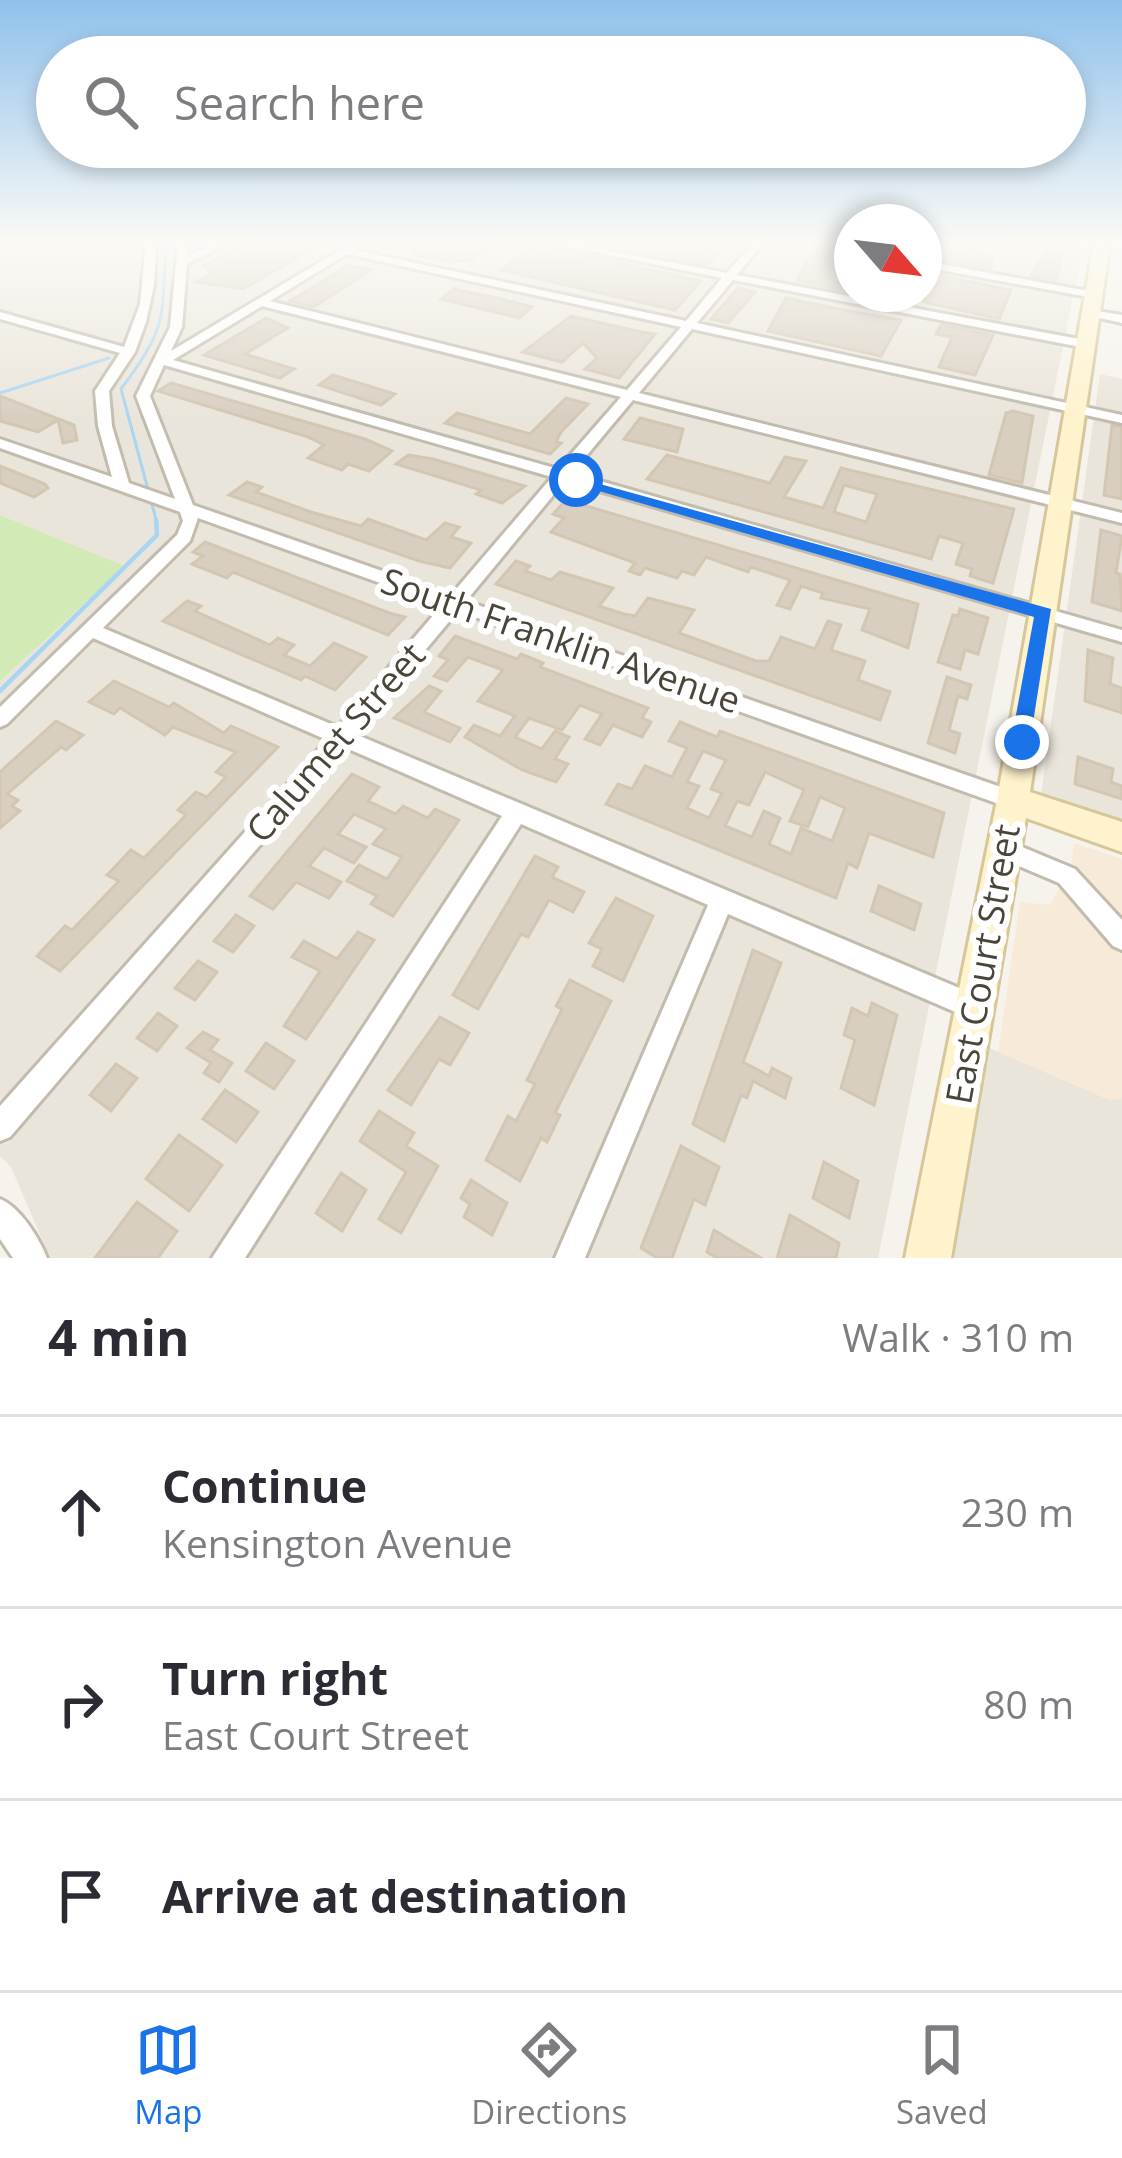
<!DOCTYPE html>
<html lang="en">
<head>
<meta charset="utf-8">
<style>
	:root { --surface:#fff; --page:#f2f2f3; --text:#2b2b33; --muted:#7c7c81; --line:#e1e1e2; --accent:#1a73e8 }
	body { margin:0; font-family:"Open Sans",sans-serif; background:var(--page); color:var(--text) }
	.compass { position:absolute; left:834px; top:204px; width:108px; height:108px; border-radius:50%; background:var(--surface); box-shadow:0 6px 18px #0003; rotate:118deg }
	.stop { position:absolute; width:36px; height:36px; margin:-27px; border:9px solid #1a73e8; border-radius:50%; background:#fff }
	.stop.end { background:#1a73e8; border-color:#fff; box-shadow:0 3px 12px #0008 }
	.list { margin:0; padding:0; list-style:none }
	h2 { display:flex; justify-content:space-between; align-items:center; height:156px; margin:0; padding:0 48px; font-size:51px }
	h2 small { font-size:39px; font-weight:400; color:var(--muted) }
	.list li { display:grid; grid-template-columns:78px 1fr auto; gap:36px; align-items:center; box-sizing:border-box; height:192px; padding:0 48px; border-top:3px solid var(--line) }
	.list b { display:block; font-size:45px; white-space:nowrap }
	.list p { margin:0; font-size:39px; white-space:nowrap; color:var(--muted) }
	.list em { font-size:39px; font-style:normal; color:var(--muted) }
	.icon { flex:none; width:66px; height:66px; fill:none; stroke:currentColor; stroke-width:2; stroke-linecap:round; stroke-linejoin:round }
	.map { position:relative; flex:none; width:1122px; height:1258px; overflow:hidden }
	.search { position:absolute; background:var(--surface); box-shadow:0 6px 18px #0003; left:36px; right:36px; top:36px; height:132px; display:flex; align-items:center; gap:30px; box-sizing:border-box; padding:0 42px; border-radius:66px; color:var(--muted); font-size:45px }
	.sheet { height:732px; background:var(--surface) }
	nav { display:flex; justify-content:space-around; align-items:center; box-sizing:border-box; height:168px; border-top:3px solid var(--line); background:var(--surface); font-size:33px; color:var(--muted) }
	nav a { display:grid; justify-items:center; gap:6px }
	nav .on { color:var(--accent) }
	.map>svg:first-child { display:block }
</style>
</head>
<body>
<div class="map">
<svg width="1122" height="1258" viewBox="0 0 1122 1258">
	<rect width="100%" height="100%" fill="#f6f3ec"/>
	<g fill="#eae5da">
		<polygon points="0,243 852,243 852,294 924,294 924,243 1084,243 878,1258 50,1258 11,1167 0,1156 0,681 124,566 0,515"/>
		<polygon points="1100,374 1122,379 1122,823 1041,795"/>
		<polygon points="987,1047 1110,1100 1122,1098 1122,1258 954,1258"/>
	</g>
	<polygon fill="#f7ead8" points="1074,843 1122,859 1122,1098 1110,1100 998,1052 1020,902 1050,905 1071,867"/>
	<polygon fill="#d2eab5" points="0,515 125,566 0,681"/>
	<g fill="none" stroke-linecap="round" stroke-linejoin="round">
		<g stroke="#a9d4f2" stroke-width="3">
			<polyline points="0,393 109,358"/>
			<path d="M157 523 121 389C168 327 162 319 166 243"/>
		</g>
		<polyline stroke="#a9d4f2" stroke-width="4.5" points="0,691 157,535 156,520"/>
	</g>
	<g fill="#d8cfc1" stroke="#d3c7b4" stroke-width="3" fill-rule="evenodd">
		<polygon points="247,243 300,243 316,247 243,289 196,282 213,274 203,266"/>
		<polygon points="415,243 495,243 470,260 452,262 414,255"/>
		<polygon points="592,243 639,244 700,257 709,243 729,243 707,265"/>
		<polygon points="1051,243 1065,243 1056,280 1031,276"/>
		<polygon points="970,245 993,260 990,268 924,257 924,251"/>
		<polygon points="532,247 548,247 701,281 675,310 500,270"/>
		<polygon points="812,252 852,259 850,292 797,280"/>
		<polygon points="349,265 371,270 314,307 290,301"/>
		<polygon points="924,272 1011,290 999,319 924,302"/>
		<polygon points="738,288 755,292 728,323 711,319"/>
		<polygon points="454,289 502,299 532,307 519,318 441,299"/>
		<polygon points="786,298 848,311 901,320 881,356 768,331"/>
		<polygon points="571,316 641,332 655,334 619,378 585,369 597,358 583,343 562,362 523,352"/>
		<polygon points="266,318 288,328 245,354 294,369 280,378 204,355"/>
		<polygon points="941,325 993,335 975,375 939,367 952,337 936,334"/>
		<polygon points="333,375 395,394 381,405 319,385"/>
		<polygon points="171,383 365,439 392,451 369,471 348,464 342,470 308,458 324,445 308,437 158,391"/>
		<polygon points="0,396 74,425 77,440 63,443 58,420 38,432 0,421"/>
		<polygon points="566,398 588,404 561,432 556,442 561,443 550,454 445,423 457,413 530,434"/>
		<polygon points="1013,411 1033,416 1022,483 989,475 1006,413"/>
		<polygon points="640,418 683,429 677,452 624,439"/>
		<polygon points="1112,425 1122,427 1122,499 1104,495"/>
		<polygon points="408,455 433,459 525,486 502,503 476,494 481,490 396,464"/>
		<path d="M667 455 770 483 785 457 806 461 784 497 823 508 841 468 1014 509 993 583 970 576 972 569 956 564 963 543 939 536 931 559 647 479ZM844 485 877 494 866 522 834 512Z"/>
		<polygon points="0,466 45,484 48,488 34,497 0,483"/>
		<polygon points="247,482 262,487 256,492 311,512 361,526 368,519 426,540 445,523 459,527 451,537 471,543 450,568 419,561 229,495"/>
		<polygon points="566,500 918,604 908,648 862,630 870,609 821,598 823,593 801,586 790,609 777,605 790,580 751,567 748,572 706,557 694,575 682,571 677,578 645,568 640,575 629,571 635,563 551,532 564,518 553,514"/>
		<polygon points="1101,530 1122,536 1116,573 1120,574 1122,611 1092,602"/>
		<polygon points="205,542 389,613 405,617 388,635 233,572 227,578 192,564 203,556 193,552"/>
		<polygon points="516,561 530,566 525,571 551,580 560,572 613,588 599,606 624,614 635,616 648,598 694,610 679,633 756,661 769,661 781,637 815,649 828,621 841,625 831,650 865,661 858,680 890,692 880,720 496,584"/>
		<polygon points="187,601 201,606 195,611 270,645 278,638 294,645 284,655 310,666 334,643 366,657 335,690 305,676 301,680 163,621"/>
		<polygon points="960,609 988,618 978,654 965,650 960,669 938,662 953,615 958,616"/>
		<polygon points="455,636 517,659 521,654 543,663 540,667 648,708 642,718 651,722 642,737 613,725 600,745 585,739 602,714 580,705 562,730 529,718 515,737 542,749 555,731 569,737 555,759 568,764 556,782 522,770 465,737 474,725 500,736 515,716 478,701 503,670 468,657 447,681 434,676 448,660 439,656"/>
		<polygon points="1088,650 1113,658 1110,684 1122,688 1122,713 1085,701"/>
		<polygon points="947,677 971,685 967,699 958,696 949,730 960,734 955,753 928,743"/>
		<polygon points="114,681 169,707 174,703 224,733 231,726 278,747 60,971 37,956 65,926 72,930 119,881 107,875 131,850 144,858 186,815 178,810 196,792 207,797 226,777 216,772 236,752 173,727 165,735 120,708 114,714 89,702"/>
		<polygon points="429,686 441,691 424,712 460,728 450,742 394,718"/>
		<polygon points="56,721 83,735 66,750 61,747 7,794 18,800 12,806 20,811 0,828 0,772"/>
		<path d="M680 722 717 737 720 731 944 813 933 857 869 833 857 868 848 863 836 898 606 804 618 784 632 789 645 766 672 777 687 748 669 741ZM703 751 726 760 711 789 722 793 709 818 687 808 699 786 687 782ZM765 772 804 790 790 821 808 827 820 797 845 808 832 841 801 828 791 854 769 844 780 818 764 811 752 837 725 826 737 801 749 805Z"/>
		<polygon points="1078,757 1113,769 1111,782 1122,786 1122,799 1075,784"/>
		<polygon points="352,774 379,787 368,801 396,814 403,806 428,818 435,809 459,820 393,916 371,904 377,896 347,881 359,865 387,879 402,857 373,844 386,829 354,814 338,834 366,847 354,863 324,848 309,866 341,882 329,898 296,882 273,909 250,896"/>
		<polygon points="535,856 558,867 552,877 584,892 573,912 549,900 528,937 521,934 478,1009 453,995"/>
		<polygon points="879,886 921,904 914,930 871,911"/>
		<polygon points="616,898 653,916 623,981 593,966 602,949 589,943"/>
		<polygon points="236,915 254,926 233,952 214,941"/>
		<polygon points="358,932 374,940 306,1039 284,1026 320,971 292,957 304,941 337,959"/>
		<polygon points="753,950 781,963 743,1062 769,1076 772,1068 791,1078 785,1098 753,1081 747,1098 741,1095 724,1141 693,1124"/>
		<polygon points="198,961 217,972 195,1000 175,988"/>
		<polygon points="570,980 611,1001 555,1113 560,1115 547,1142 541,1138 520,1181 486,1160 508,1116 516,1121 535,1084 527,1080 562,1009 556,1006"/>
		<polygon points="872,1003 897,1015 874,1105 841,1088 855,1040 844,1035 852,1008 868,1016"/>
		<polygon points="158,1013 177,1026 157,1051 137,1038"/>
		<polygon points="440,1017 469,1033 450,1065 439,1059 411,1105 388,1090"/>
		<polygon points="203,1032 218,1040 210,1050 232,1063 219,1082 204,1073 211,1063 187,1048"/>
		<polygon points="266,1043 294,1061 274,1089 246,1071"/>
		<polygon points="116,1064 137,1078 111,1111 90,1095"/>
		<polygon points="225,1090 258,1112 236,1142 203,1119"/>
		<polygon points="379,1111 414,1133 406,1146 438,1166 401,1233 379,1219 406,1172 360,1141"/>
		<polygon points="179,1135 222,1165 189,1211 146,1179"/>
		<polygon points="681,1146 719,1167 705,1205 694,1199 672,1258 657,1258 641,1248"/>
		<polygon points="824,1162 858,1181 849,1218 813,1198"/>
		<polygon points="341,1173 366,1190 342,1231 316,1213"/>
		<polygon points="471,1180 507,1203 492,1235 464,1217 470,1204 461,1198"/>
		<polygon points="137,1202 177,1231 158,1258 95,1258"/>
		<polygon points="790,1215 839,1243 836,1258 777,1258"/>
		<polygon points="714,1230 737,1244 761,1258 717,1258 707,1252"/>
	</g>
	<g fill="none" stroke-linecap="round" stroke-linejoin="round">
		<defs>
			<g id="street">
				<path d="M146 243H156L154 285 146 322 135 352 109 391 112 426 129 483 175 499 136 396 170 327 178 243H188L187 256 215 243H228L187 264 182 327 171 351 352 243 360 245 354 250 686 321 722 278 549 243H569L727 273 753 243H763L737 275 1090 341 1092 344 1086 348 733 280 697 323 1122 415V423L692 329 639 393 1122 513V523L633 400 572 473 1122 630V642L565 481 466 601 1021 794 1024 800 1021 806 1013 809 458 611 355 734 983 998 987 1007 983 1016 974 1020 728 914 585 1258H555L708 905 521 824 245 1258H212L502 816 344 747 10 1137 0 1141V1106L327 740 93 638 7 724 0 727V707L177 535 183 521 180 512 0 448V439L112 477 98 426 95 391 120 353 0 319V312L124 347 140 304ZM347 254 681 327 627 390 270 301ZM262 306 621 397 558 469 173 360ZM164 365 552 477 451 595 193 505 150 396ZM198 518 442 605 338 727 103 628 190 541Z"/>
				<polygon points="824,243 852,243 852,247 829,246"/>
				<polygon points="924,261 1094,292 1100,295 1094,298 924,267"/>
				<polygon points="1091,310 1122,315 1122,323 1087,315 1085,313"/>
				<polygon points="1003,839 1075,869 1122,920 1122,950 1113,946 1059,883 995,856 992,849 995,842"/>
				<path d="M0 1199C20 1207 39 1238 47 1258H13L0 1239Z"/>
			</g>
			<polygon id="secondary" points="1094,243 1110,243 1030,792 1122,822 1122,852 1026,818 951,1258 905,1258 997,800"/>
		</defs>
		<use href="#street" stroke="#c2bbae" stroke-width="6"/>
		<use href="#secondary" stroke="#d6c79b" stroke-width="6"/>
		<use href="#street" fill="#fff" fill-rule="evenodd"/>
		<use href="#secondary" fill="#fff3cd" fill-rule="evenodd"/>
	</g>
	<linearGradient id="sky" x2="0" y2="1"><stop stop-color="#8fc1ec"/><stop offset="0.58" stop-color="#fbfaf6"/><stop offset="1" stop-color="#fbfaf6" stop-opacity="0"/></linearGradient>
	<rect width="1122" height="419" fill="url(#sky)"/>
	<polygon fill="#1a73e8" points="571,476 1051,609 1029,748 1022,750 1011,742 1034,617 571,483"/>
	<g text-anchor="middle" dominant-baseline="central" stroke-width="12" stroke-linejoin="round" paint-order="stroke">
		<g font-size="36" fill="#4b4439" stroke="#fff">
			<text transform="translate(561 640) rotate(19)">South Franklin Avenue</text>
			<text transform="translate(335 742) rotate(-49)">Calumet Street</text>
			<text transform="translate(982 964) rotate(-80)">East Court Street</text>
		</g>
	</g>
</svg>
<svg class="compass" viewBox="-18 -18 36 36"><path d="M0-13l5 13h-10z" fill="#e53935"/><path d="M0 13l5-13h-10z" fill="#7c7c81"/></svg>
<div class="stop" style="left:576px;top:480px"></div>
<div class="stop end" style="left:1022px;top:742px"></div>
<div class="search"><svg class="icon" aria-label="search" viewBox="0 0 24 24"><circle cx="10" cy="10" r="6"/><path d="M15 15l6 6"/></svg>Search here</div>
</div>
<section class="sheet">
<h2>4 min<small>Walk · 310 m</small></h2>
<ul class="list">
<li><svg class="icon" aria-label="ahead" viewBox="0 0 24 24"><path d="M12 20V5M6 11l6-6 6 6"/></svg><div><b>Continue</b><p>Kensington Avenue</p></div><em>230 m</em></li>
<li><svg class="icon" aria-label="right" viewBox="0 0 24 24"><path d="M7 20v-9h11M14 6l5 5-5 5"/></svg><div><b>Turn right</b><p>East Court Street</p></div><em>80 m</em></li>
<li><svg class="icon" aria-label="arrive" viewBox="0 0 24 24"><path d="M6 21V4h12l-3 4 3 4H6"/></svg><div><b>Arrive at destination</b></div></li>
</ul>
</section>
<nav>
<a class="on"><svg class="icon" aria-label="map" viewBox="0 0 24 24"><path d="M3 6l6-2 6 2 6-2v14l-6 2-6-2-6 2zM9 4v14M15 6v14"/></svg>Map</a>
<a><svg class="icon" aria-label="directions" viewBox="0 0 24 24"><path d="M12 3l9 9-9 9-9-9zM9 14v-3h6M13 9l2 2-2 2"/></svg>Directions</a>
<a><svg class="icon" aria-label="saved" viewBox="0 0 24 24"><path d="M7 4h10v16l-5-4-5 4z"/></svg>Saved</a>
</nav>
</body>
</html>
